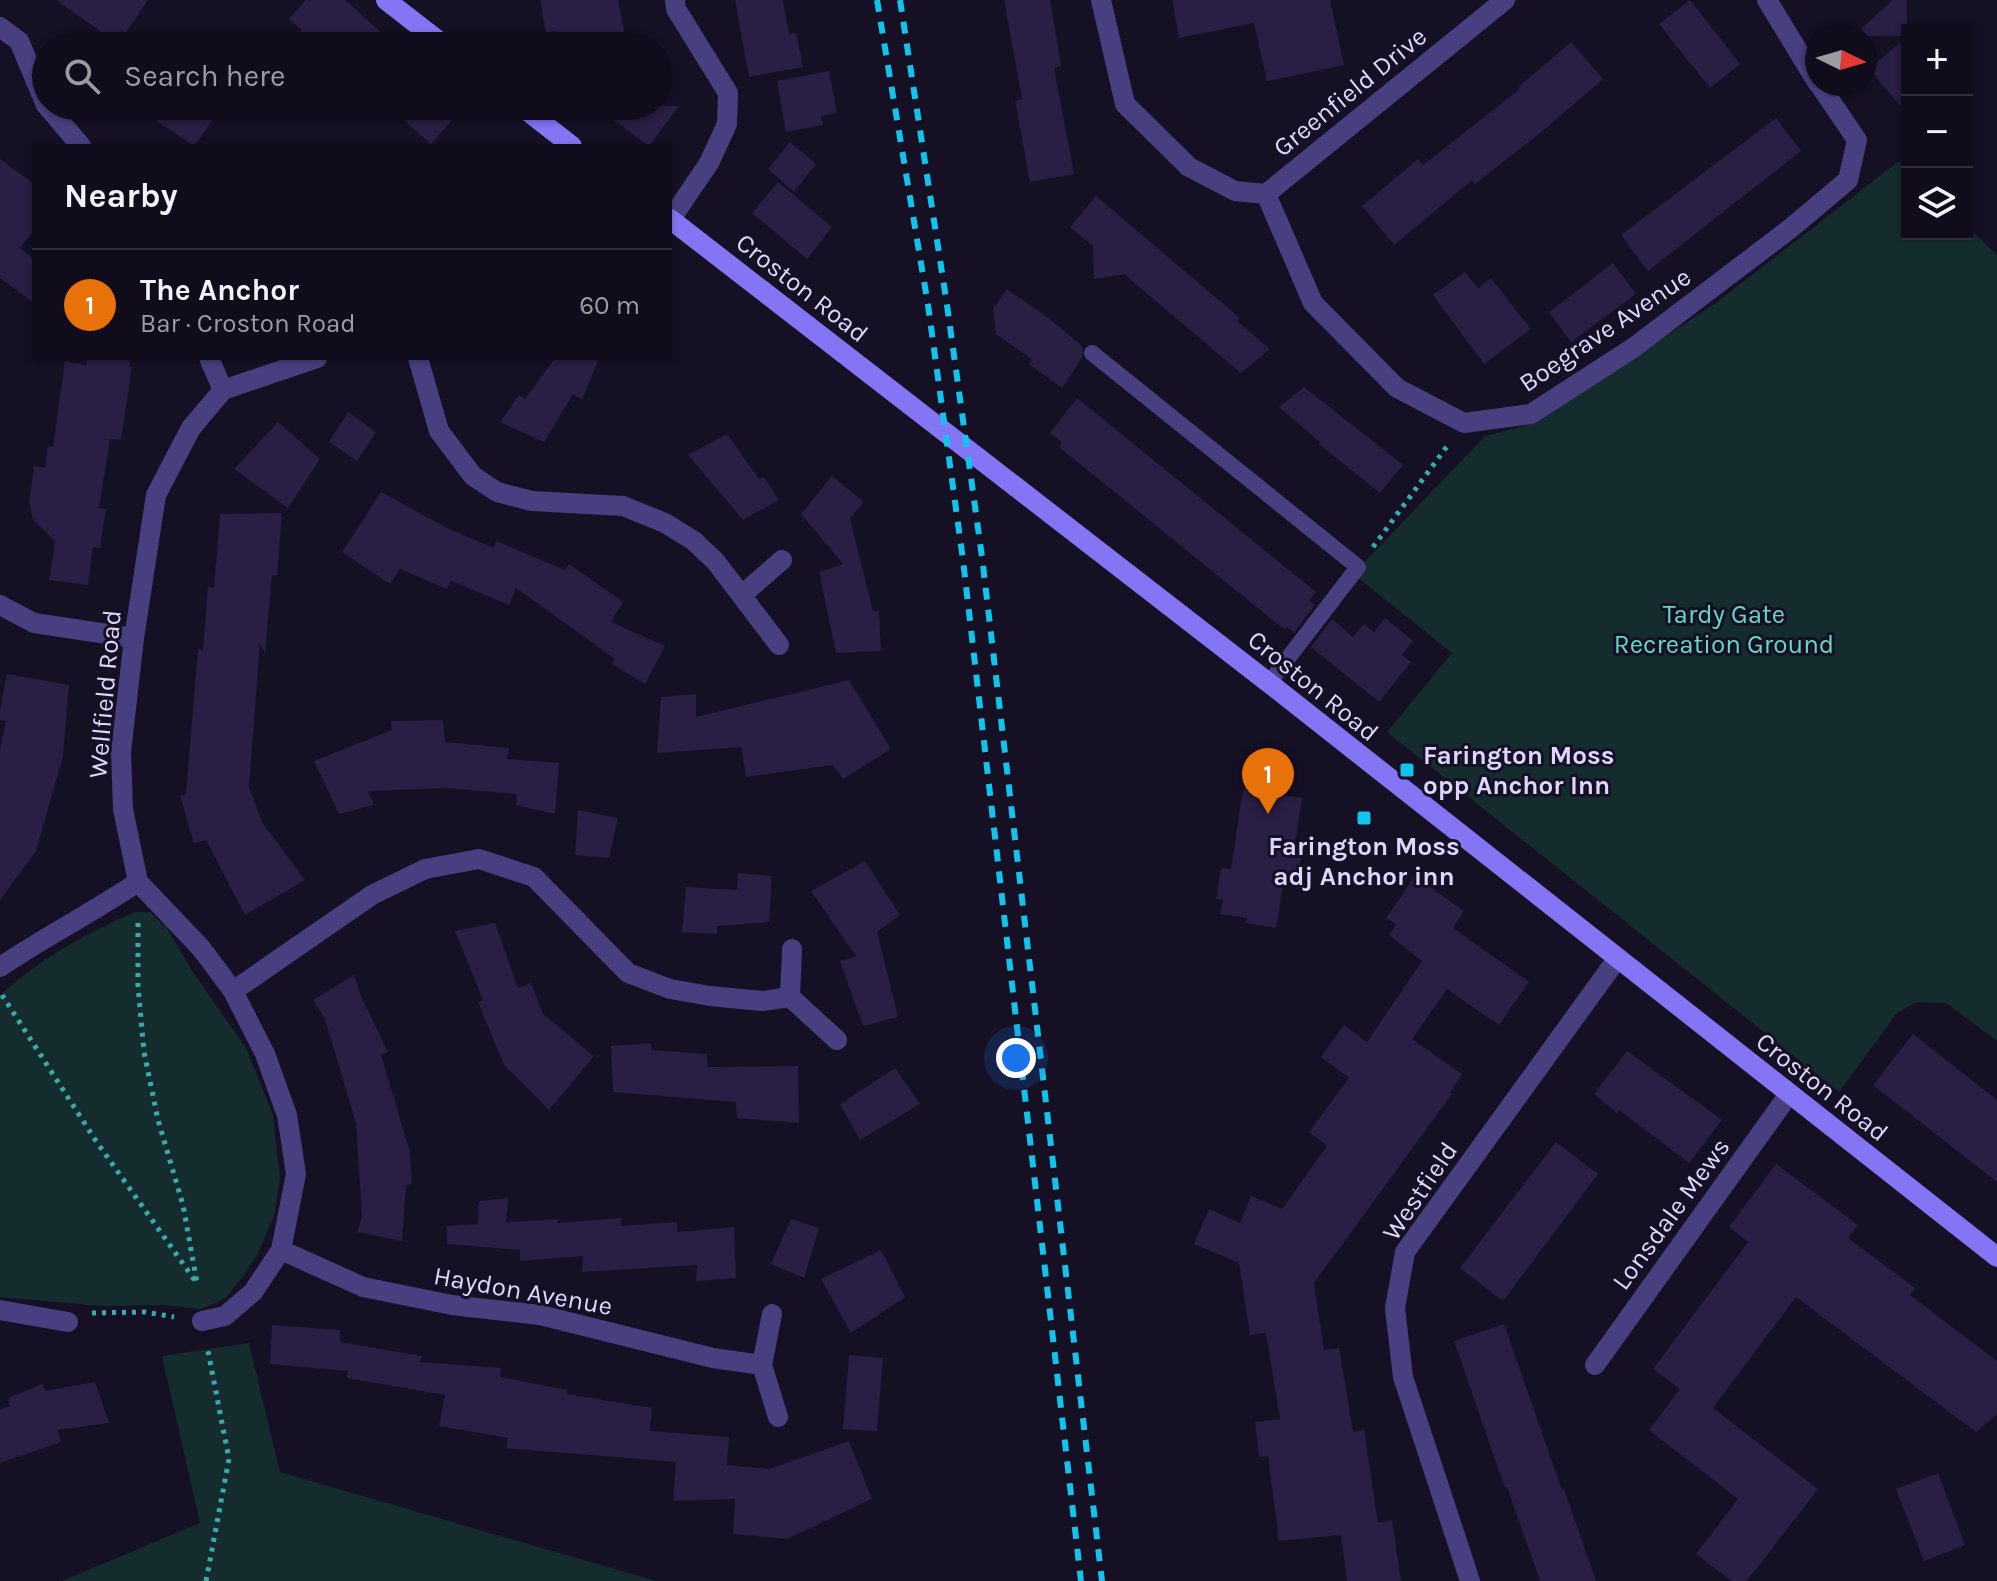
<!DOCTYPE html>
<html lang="en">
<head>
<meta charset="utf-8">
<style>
	:root { --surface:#100c1b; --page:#191524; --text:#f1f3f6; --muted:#9c9ba3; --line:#302c3a; --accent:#d93025 }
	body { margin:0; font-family:Karla,sans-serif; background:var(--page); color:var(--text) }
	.controls { position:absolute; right:24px; top:24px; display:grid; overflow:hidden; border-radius:0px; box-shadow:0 2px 6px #0004 }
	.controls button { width:72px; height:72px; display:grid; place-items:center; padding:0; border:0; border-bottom:2px solid var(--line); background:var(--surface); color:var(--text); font:40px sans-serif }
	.compass { position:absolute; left:1805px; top:24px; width:72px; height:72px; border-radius:50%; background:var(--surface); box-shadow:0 2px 6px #0004; rotate:95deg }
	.you { position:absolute; left:1016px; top:1058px; width:28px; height:28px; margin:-20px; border:6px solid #fff; border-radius:50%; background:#1a73e8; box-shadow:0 0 0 12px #1a73e833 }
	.badge { display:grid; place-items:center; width:52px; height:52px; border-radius:50%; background:var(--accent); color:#fff; font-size:26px; font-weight:700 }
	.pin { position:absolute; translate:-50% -66px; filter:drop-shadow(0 2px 4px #0008) }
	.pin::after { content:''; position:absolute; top:42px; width:28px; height:24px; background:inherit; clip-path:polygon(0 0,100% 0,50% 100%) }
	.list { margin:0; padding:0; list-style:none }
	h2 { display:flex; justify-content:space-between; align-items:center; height:104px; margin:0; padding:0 32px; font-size:34px }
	h2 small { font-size:26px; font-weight:400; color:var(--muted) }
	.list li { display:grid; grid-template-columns:52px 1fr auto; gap:24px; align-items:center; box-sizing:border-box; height:112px; padding:0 32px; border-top:2px solid var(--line) }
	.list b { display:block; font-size:30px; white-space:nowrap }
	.list p { margin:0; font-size:26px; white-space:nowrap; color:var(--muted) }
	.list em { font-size:26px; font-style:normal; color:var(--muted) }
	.icon { flex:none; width:44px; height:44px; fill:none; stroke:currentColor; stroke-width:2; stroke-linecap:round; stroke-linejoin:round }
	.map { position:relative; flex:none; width:1997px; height:1581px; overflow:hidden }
	.search { position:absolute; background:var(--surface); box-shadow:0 2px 6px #0004; left:32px; top:32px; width:640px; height:88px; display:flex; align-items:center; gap:20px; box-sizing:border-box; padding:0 28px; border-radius:44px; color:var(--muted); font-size:30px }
	.panel { position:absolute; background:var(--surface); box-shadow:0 2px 6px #0004; left:32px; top:144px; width:640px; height:216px; border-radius:0px }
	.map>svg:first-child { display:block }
</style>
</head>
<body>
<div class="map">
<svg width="1997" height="1581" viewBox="0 0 1997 1581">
	<rect width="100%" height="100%" fill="#151024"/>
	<g fill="#142c2d">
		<polygon points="1899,161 1907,168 1907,234 1967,234 1967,226 1997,255 1997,1041 1946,1003 1917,1002 1897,1013 1839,1092 1387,732 1452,653 1353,574 1485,436 1536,423 1717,302"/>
		<path d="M135 912H150L168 930 193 972 246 1048 273 1115 280 1178 274 1216 258 1253 244 1275 226 1298 201 1309 164 1305 101 1306 0 1297V995C42 958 84 934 135 912Z"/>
		<polygon points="249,1343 280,1472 656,1581 62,1581 200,1523 162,1356"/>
	</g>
	<g fill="#291e43">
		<polygon points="56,0 148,0 118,44"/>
		<polygon points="306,0 345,0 396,46 288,46 302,30 289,19"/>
		<polygon points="540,0 618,0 627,46 558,46 555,31 546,33"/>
		<polygon points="735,0 783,0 789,34 796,33 803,67 749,77"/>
		<polygon points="1004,0 1050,0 1061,66 1054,68 1074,174 1030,182 1015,101 1022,99"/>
		<polygon points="1172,0 1330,0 1344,65 1267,81 1254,23 1179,38"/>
		<polygon points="1690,0 1740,64 1710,88 1659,24"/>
		<polygon points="1893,0 1907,0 1907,36 1853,36"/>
		<polygon points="1907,37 1907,113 1869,69"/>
		<polygon points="1571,42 1603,79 1545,129 1475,184 1472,180 1394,245 1362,206 1418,159 1423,165 1520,89 1518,87"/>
		<polygon points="829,71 837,113 821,116 823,125 786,132 777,81"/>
		<polygon points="135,106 223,106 194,146"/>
		<polygon points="388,106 464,106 431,144"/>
		<polygon points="595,106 679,106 649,146"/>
		<polygon points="1776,118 1801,151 1648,271 1621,235"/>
		<polygon points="790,142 816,164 794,192 768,169"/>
		<polygon points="0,159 34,184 34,230 20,248 34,259 34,303 0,278"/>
		<polygon points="778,182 832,227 807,259 752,213"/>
		<polygon points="1096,196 1240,318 1237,321 1270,349 1241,373 1124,274 1094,279 1093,246 1070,227"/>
		<polygon points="1613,263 1636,294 1571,342 1549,312"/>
		<polygon points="1465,272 1478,288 1491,278 1531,329 1484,364 1433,295"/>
		<polygon points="1007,289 1050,319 1083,347 1082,358 1062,388 1029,364 1032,359 996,334 993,309"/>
		<polygon points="87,358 130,358 129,366 132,367 121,440 110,439 99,508 106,509 100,548 93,547 88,585 49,580 55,541 33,520 29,502 34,466 45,468 48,446 53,447 65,361 86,365"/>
		<polygon points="555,358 599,358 582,400 573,394 544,442 500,422 519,395 525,399"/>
		<polygon points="1304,387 1403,465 1380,493 1319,444 1320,442 1279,407"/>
		<polygon points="1077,398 1316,592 1309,600 1315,605 1294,633 1287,627 1285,630 1059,447 1062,442 1050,433"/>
		<polygon points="348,412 376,432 357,461 329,442"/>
		<polygon points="278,422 320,459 288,508 234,469"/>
		<polygon points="727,434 759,479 764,477 779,500 743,520 688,455"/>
		<polygon points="832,476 864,502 850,518 873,611 879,611 881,651 836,653 819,572 843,564 801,514"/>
		<polygon points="381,492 447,528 494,548 496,541 565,570 569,564 623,602 611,622 665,646 645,684 612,664 615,659 516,588 509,605 451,581 447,589 400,569 390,584 342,552"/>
		<polygon points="282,513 277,576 272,575 265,654 260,643 249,787 262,822 305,880 245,915 206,840 194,843 180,796 186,794 198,649 203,650 208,587 214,588 220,514"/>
		<polygon points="1385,618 1413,641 1402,655 1411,662 1379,702 1311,647 1332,619 1353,637 1364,624 1374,632"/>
		<polygon points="7,674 69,685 63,756 36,851 0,900 0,749 6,721 0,720 0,709"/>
		<polygon points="849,680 891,749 843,779 833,765 746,777 741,747 657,753 661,697 696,694 696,717"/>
		<polygon points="443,720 445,742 509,748 507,759 559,763 555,814 516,805 517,794 446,788 368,791 374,805 339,814 314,761 392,730 391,721"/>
		<polygon points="1243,789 1302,798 1295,843 1303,845 1297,882 1284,880 1276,928 1246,923 1247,918 1220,914 1223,900 1216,899 1221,868 1231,869"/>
		<polygon points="578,810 618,818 609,858 575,855"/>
		<polygon points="865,861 900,915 877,932 898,1017 863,1026 840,961 856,956 811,891"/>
		<polygon points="738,873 772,876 769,922 717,926 717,934 682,932 686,887 737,890"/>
		<polygon points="1415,876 1464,911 1453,928 1529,982 1499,1025 1447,989 1412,1039 1462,1074 1450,1093 1452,1094 1314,1283 1324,1350 1339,1348 1353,1432 1364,1430 1378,1523 1392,1520 1401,1581 1347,1581 1341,1535 1279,1541 1268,1456 1259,1457 1255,1422 1280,1419 1266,1333 1250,1335 1239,1263 1194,1244 1209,1209 1240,1223 1251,1196 1282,1209 1327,1146 1309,1132 1349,1078 1321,1057 1344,1025 1367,1042 1422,961 1389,935 1396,924 1386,918"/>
		<polygon points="495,923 518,988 531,983 543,1014 594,1056 549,1110 504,1065 478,1002 483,1000 455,931"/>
		<polygon points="354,975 361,996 388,1052 381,1055 410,1152 412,1184 406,1185 402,1241 357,1232 362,1217 356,1123 325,1019 313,1000"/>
		<polygon points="1913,1034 1997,1100 1997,1182 1873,1085"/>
		<polygon points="651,1043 651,1050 707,1054 708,1067 798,1066 799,1123 737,1118 736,1102 613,1092 611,1046"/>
		<polygon points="1627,1051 1722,1120 1689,1163 1619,1110 1617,1113 1594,1094"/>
		<polygon points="895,1068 920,1104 860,1140 840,1104"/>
		<polygon points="1556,1142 1598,1174 1503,1301 1460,1268"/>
		<polygon points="1776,1164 1858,1225 1848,1238 1915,1288 1910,1295 1997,1361 1997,1414 1976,1432 1796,1297 1713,1408 1818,1489 1747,1581 1732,1581 1696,1554 1738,1499 1649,1430 1680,1389 1653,1369 1748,1242 1729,1227"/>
		<polygon points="508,1198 506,1222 558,1219 557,1223 621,1218 621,1226 677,1222 677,1232 734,1227 736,1278 696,1281 697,1265 582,1272 583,1256 520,1261 520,1250 447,1244 447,1226 478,1224 479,1201"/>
		<polygon points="791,1219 819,1228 804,1278 771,1264"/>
		<polygon points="881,1250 905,1297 851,1333 821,1279"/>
		<polygon points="1504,1324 1562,1490 1564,1489 1596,1581 1540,1581 1507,1487 1505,1488 1454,1341"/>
		<polygon points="272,1325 340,1330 340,1342 422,1356 420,1362 501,1368 500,1377 567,1390 567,1394 652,1408 650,1431 729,1437 727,1465 769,1469 849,1441 872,1499 787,1539 733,1534 735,1499 673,1501 676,1462 506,1448 508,1438 439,1426 445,1395 347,1378 348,1371 270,1364"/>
		<polygon points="849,1355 883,1358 877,1431 843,1429"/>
		<polygon points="95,1382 109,1423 57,1430 61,1442 0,1463 0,1410 10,1406 8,1398 43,1384 45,1391"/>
		<polygon points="1938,1473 1965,1545 1924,1561 1896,1489"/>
	</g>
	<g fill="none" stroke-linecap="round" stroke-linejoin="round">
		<g stroke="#39aaad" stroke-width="5" stroke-dasharray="4 6" stroke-linecap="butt">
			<polyline points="1373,547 1448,445"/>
			<polyline points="138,923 138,986 144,1052 158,1120 183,1205 197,1283"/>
			<polyline points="2,995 96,1141 196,1282"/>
			<polyline points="92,1313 145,1312 174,1317"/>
			<polyline points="206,1581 229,1459 207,1346"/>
		</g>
		<polyline stroke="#473f7f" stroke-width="16" points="1092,353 1358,567 1269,683"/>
		<g stroke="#473f7f" stroke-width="20">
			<polyline points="1101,0 1125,104 1189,167 1235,191 1266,194"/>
			<polyline points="1767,0 1817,82"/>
			<polyline points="0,27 19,41 46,105"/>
			<polyline points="47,106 81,146"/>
			<polyline points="1266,194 1313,303 1397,388 1464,423 1531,414 1633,348 1791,228 1848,180 1857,140 1819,84"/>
			<polyline points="1266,194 1505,0"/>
			<polyline points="671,219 709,163 727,124 728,93 676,9 675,0"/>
			<polyline points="209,358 223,390"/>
			<polyline points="418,358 439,431 473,476 497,492 532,501 623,506 665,523 694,541 716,562 779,645"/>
			<polyline points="743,594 782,560"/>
			<polyline points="0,605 34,623 134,638"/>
			<path d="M0 967C45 937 93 912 138 882"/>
			<polyline points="233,991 372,895 425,869 479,859 534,877 628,973 670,989 710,996 762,1001 790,997 837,1040"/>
			<polyline points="790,997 792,949"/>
			<polyline points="281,1250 363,1287 452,1305 540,1315 713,1358 762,1365"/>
			<polyline points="0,1310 68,1322"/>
			<polyline points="772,1314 762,1365 778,1417"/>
			<polyline points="202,1321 225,1316 253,1292 281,1250 296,1174 287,1115 265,1054 233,991 201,948 138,882 123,809 121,752 134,638 156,495 191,428 223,390 317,358"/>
			<polyline points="1595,1365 1789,1094"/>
			<polyline points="1470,1581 1403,1377 1395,1308 1405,1252 1617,959"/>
		</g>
		<g stroke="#8375f4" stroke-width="20">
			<polyline points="386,0 445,46"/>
			<polyline points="521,106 572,146"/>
			<polyline points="670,219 1269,683 1997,1257"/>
		</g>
		<g stroke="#12c3ec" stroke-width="6" stroke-dasharray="12 10" stroke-linecap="butt">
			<polyline points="877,0 928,305 963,560 1081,1581"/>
			<polyline points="900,0 947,305 982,557 1102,1581"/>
		</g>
	</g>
	<g fill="#12c3ec" stroke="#151024" stroke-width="3">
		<rect x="1399" y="762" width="16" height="16" rx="4"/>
		<rect x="1356" y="810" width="16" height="16" rx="4"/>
	</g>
	<g text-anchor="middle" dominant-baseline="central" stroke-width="6" stroke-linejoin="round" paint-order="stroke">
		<g font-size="26" fill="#ded6fc" stroke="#151024">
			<text transform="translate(1350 92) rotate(-39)">Greenfield Drive</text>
			<text transform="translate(802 288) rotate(38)">Croston Road</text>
			<text transform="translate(1605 330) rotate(-34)">Boegrave Avenue</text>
			<text transform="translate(1313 686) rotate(39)">Croston Road</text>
			<text transform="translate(105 694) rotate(-85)">Wellfield Road</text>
			<text transform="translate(1822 1087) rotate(38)">Croston Road</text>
			<text transform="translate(1420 1191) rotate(-56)">Westfield</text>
			<text transform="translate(1671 1214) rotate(-54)">Lonsdale Mews</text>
			<text transform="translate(523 1291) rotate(10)">Haydon Avenue</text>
		</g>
		<g font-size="26" fill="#67d7c5" stroke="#151024">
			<text x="1724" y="614">Tardy Gate<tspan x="1724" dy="30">Recreation Ground</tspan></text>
		</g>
		<g font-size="26" font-weight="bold" fill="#ded6fc" stroke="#151024" text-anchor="start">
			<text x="1423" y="755">Farington Moss<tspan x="1423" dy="30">opp Anchor Inn</tspan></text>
			<text x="1364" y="846" text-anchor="middle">Farington Moss<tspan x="1364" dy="30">adj Anchor inn</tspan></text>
		</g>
	</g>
</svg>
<div class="controls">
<button>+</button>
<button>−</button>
<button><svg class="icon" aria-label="layers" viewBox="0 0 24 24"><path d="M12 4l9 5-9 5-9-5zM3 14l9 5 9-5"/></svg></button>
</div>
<svg class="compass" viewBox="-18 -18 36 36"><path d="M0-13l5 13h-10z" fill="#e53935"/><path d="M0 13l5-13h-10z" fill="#9c9ba3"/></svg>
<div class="you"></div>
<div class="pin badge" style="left:1268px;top:814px;background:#e8710a">1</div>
<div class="search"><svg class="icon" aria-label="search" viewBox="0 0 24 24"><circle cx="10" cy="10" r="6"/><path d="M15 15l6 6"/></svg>Search here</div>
<section class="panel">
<h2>Nearby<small></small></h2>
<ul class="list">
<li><span class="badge" style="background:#e8710a">1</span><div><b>The Anchor</b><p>Bar · Croston Road</p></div><em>60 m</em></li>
</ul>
</section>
</div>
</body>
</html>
